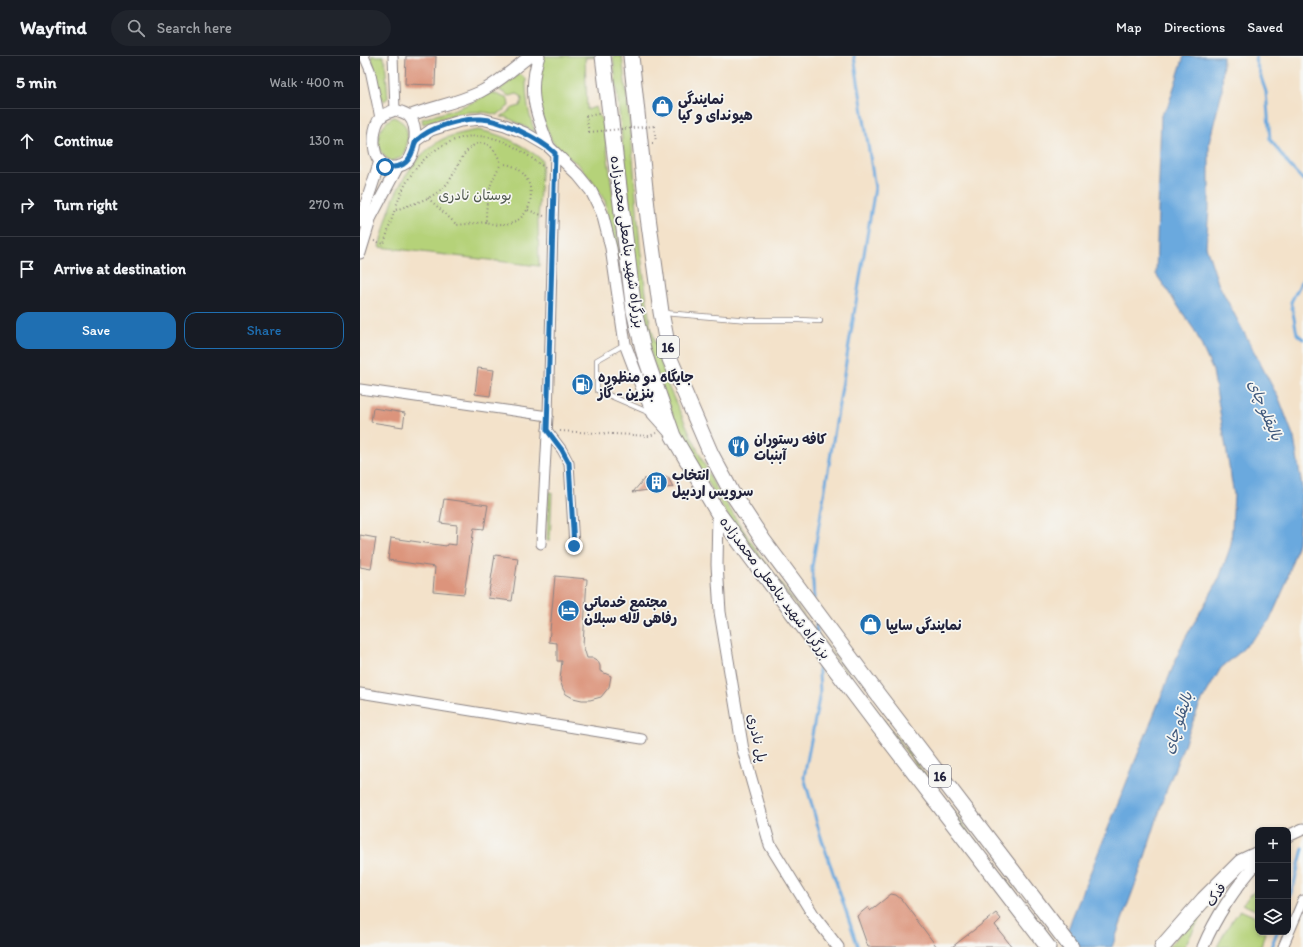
<!DOCTYPE html>
<html lang="en">
<head>
<meta charset="utf-8">
<style>
	:root { --surface:#171b24; --page:#20242c; --text:#f1f3f6; --muted:#9ea1a6; --line:#363941; --accent:#1f6fb2 }
	body { margin:0; font-family:Itim,"Playpen Sans Arabic",sans-serif; background:var(--page); color:var(--text) }
	.controls { position:absolute; right:12px; bottom:12px; display:grid; overflow:hidden; border-radius:8px; box-shadow:0 2px 6px #0003 }
	.controls button { width:36px; height:36px; display:grid; place-items:center; padding:0; border:0; border-bottom:1px solid var(--line); background:var(--surface); color:var(--text); font:20px sans-serif }
	.stop { position:absolute; width:12px; height:12px; margin:-9px; border:3px solid #1f6fb2; border-radius:50%; background:#fff }
	.stop.end { background:#1f6fb2; border-color:#fff; box-shadow:0 1px 4px #0008 }
	.list { margin:0; padding:0; list-style:none }
	h2 { display:flex; justify-content:space-between; align-items:center; height:52px; margin:0; padding:0 16px; font-size:17px }
	h2 small { font-size:13px; font-weight:400; color:var(--muted) }
	.list li { display:grid; grid-template-columns:26px 1fr auto; gap:12px; align-items:center; box-sizing:border-box; height:64px; padding:0 16px; border-top:1px solid var(--line) }
	.list b { display:block; font-size:15px; white-space:nowrap }
	.list em { font-size:13px; font-style:normal; color:var(--muted) }
	.actions { display:flex; gap:8px; padding:12px 16px }
	.actions a { flex:1; padding:9px 0; border:1px solid var(--accent); border-radius:12px; text-align:center; font-size:14px; color:var(--accent) }
	.actions .main { background:var(--accent); color:#fff }
	.icon { flex:none; width:22px; height:22px; fill:none; stroke:currentColor; stroke-width:2; stroke-linecap:round; stroke-linejoin:round }
	.map { position:relative; flex:none; width:943px; height:891px; overflow:hidden }
	header { display:flex; align-items:center; gap:24px; box-sizing:border-box; height:56px; padding:0 20px; background:var(--surface); border-bottom:1px solid var(--line) }
	header strong { font-size:19px }
	nav { display:flex; gap:22px; margin-inline-start:auto; font-size:14px }
	.search { width:280px; height:36px; background:var(--page); display:flex; align-items:center; gap:10px; box-sizing:border-box; padding:0 14px; border-radius:22px; color:var(--muted); font-size:15px }
	main { display:flex }
	aside { flex:1; background:var(--surface) }
	.map>svg:first-child { display:block }
</style>
</head>
<body>
<header>
<strong>Wayfind</strong>
<div class="search"><svg class="icon" aria-label="search" viewBox="0 0 24 24"><circle cx="10" cy="10" r="6"/><path d="M15 15l6 6"/></svg>Search here</div>
<nav><a>Map</a><a>Directions</a><a>Saved</a></nav>
</header>
<main>
<aside>
<h2>5 min<small>Walk · 400 m</small></h2>
<ul class="list">
<li><svg class="icon" aria-label="ahead" viewBox="0 0 24 24"><path d="M12 20V5M6 11l6-6 6 6"/></svg><div><b>Continue</b></div><em>130 m</em></li>
<li><svg class="icon" aria-label="right" viewBox="0 0 24 24"><path d="M7 20v-9h11M14 6l5 5-5 5"/></svg><div><b>Turn right</b></div><em>270 m</em></li>
<li><svg class="icon" aria-label="arrive" viewBox="0 0 24 24"><path d="M6 21V4h12l-3 4 3 4H6"/></svg><div><b>Arrive at destination</b></div></li>
</ul>
<div class="actions"><a class="main">Save</a><a>Share</a></div>
</aside>
<div class="map">
<svg width="943" height="891" viewBox="0 0 943 891">
	<rect width="100%" height="100%" fill="#f6f6f2"/>
	<filter id="ink" filterUnits="userSpaceOnUse"><feTurbulence type="fractalNoise" baseFrequency=".025" numOctaves="2"/><feDisplacementMap in="SourceGraphic" scale="8" xChannelSelector="R" yChannelSelector="G"/><feConvolveMatrix kernelMatrix="1 2 1 2 8 2 1 2 1" color-interpolation-filters="sRGB"/></filter>
	<filter id="wash" filterUnits="userSpaceOnUse"><feTurbulence type="fractalNoise" baseFrequency=".012" numOctaves="4" result="noise"/><feDisplacementMap in="SourceGraphic" scale="16" xChannelSelector="R" yChannelSelector="G"/><feGaussianBlur stdDeviation="0.9" result="paint"/><feColorMatrix in="noise" values="0 0 0 0 0 0 0 0 0 0 0 0 0 0 0 0 0 1.4 0 .05"/><feComposite in="paint" operator="in"/></filter>
	<g filter="url(#wash)">
		<rect width="100%" height="100%" fill="#f3e2ca"/>
		<g fill="#b5d279" stroke="#6c7a5a">
			<path d="M11 0H23L25 5 28 42 24 45C17 41 15 10 11 0Z"/>
			<polygon points="183,0 235,0 235,1 225,2 227,54 235,51 244,70 264,227 262,228 245,145 234,128 219,109 203,97 192,85 183,64 178,41 177,18"/>
			<polygon points="253,0 262,0 271,77 280,191 290,268 308,330 353,427 391,486 441,556 697,891 694,891 368,460 328,392 316,368 293,306 280,249"/>
			<path d="M160 18 166 23C166 43 168 57 175 76L146 61H141L153 52 160 50 162 44 161 40 157 38 149 40 139 34Z"/>
			<path d="M131 36 148 43 149 50 137 59C110 51 89 60 63 68L62 63C86 56 110 50 131 36Z"/>
			<path d="M34 61C38 63 41 65 44 68 50 77 48 95 40 102 38 103 33 104 31 105 12 95 16 69 34 61Z"/>
			<path d="M118 74C142 78 164 89 182 104L178 164 179 210 19 191C24 175 27 159 33 144 43 120 61 93 85 82 96 78 107 76 118 74Z"/>
			<polygon points="189,436 192,436 190,485 187,485"/>
			<polygon points="898,831 898,855 882,848"/>
			<polygon points="858,839 842,859 824,891 808,891 832,864"/>
			<polygon points="880,854 898,862 898,876 905,876 901,891 857,891 867,872"/>
		</g>
		<polygon fill="#6ba9de" stroke="#46668c" points="824,0 863,0 862,35 849,87 849,153 846,190 858,227 920,345 934,382 942,431 938,487 925,530 909,566 880,596 861,612 839,650 805,738 782,810 752,891 702,891 712,862 823,586 859,523 871,489 874,439 853,315 835,275 796,218 801,59 808,50"/>
		<g fill="none" stroke-linecap="round" stroke-linejoin="round">
			<g stroke="#6ba9de" stroke-width="3">
				<polyline points="896,0 895,3 906,36 910,83 929,109 943,124"/>
				<polyline points="943,223 931,246 937,278 943,283"/>
				<polyline points="454,543 452,511 515,132 494,0"/>
				<polyline points="456,565 457,579"/>
				<polyline points="458,599 460,637 444,721 460,778 498,891"/>
				<polyline points="928,844 934,828 943,792"/>
				<polyline points="911,891 917,876"/>
			</g>
		</g>
		<g id="blocks">
			<g fill="#dc947b">
				<polygon points="46,0 76,0 75,29 45,28"/>
				<polygon points="118,312 134,314 130,340 115,338"/>
				<polygon points="13,352 45,357 43,371 11,366"/>
				<polygon points="308,421 313,431 273,436 284,423"/>
				<polygon points="84,443 128,449 124,473 114,472 104,538 73,535 75,511 28,504 31,482 86,490 87,488 96,489 97,469 80,467"/>
				<polygon points="0,479 16,482 11,513 0,511"/>
				<polygon points="135,499 158,502 152,545 128,542"/>
				<polygon points="195,520 227,523 223,589 227,602 233,602 238,605 240,610 240,615 251,620 249,631 241,641 230,644 222,644 213,642 206,638 203,633 200,624 202,605 197,605 197,587 189,586"/>
				<polygon points="531,838 536,839 541,843 577,891 508,891 497,860 508,851 510,855"/>
				<polygon points="636,857 641,863 635,869 652,891 592,891"/>
			</g>
		</g>
	</g>
	<g filter="url(#ink)">
		<use href="#blocks" fill-opacity="0" stroke="#8a8282" stroke-width="1"/>
		<g fill="none" stroke-linecap="round" stroke-linejoin="round">
			<defs>
				<g id="service">
					<polyline points="304,257 389,264 439,264 460,265"/>
					<polyline points="265,288 237,304 237,334 290,357"/>
				</g>
				<g id="minor">
					<polyline points="4,0 10,14 20,62"/>
					<polyline points="33,0 35,54"/>
					<polyline points="0,333 188,360"/>
					<polyline points="187,374 202,394 209,407 214,490"/>
					<polyline points="181,488 188,360 195,97"/>
					<polyline points="0,637 282,683"/>
					<polyline points="923,891 943,844"/>
				</g>
				<g id="tertiary">
					<path d="M179 0C167 36 176 58 189 91"/>
					<path d="M35 54C39 55 46 57 49 60 59 71 56 98 46 107 39 112 33 111 25 111 23 108 19 105 17 101 12 90 13 70 21 61 25 57 30 56 35 54Z"/>
					<path d="M49 60C72 51 97 47 120 36 138 27 154 12 170 0"/>
					<polyline points="54,86 71,74 100,65 122,63 145,69 165,77 189,91 218,119 231,135 242,157 251,192 265,288 284,338 293,358 311,378"/>
					<polyline points="0,166 20,105"/>
					<polyline points="0,197 11,161 37,112"/>
					<polyline points="358,457 357,509 360,556 383,694 410,789 454,860 478,891"/>
					<polyline points="928,780 943,773"/>
					<path d="M843 891C855 862 876 830 898 806"/>
				</g>
				<g id="trunk">
					<polyline points="243,0 274,255 284,297 313,380 358,457 390,500 519,671 688,891"/>
					<polyline points="271,0 288,161 301,256 310,303 351,398 372,437 403,484 519,640 711,891"/>
					<polyline points="802,891 844,843 881,806 898,798"/>
				</g>
			</defs>
			<use href="#service" stroke="#8a8282" stroke-width="6"/>
			<use href="#minor" stroke="#8a8282" stroke-width="11"/>
			<use href="#tertiary" stroke="#8a8282" stroke-width="13"/>
			<use href="#trunk" stroke="#8a8282" stroke-width="17"/>
			<g stroke="#8a8282" stroke-width="2" stroke-dasharray="1 3" stroke-linecap="butt">
				<polyline points="229,76 226,60 239,58"/>
				<polyline points="292,87 296,87 294,70"/>
				<path d="M141 108C170 107 182 147 158 164 147 171 138 170 126 166 126 144 129 127 141 108Z"/>
				<polyline points="68,142 97,169 126,166"/>
				<path d="M36 154C51 148 70 144 83 132 94 122 97 107 106 96 122 78 135 90 141 108"/>
				<polyline points="168,154 184,160"/>
				<path d="M14 185 24 188C31 166 37 142 49 122 69 91 105 70 142 85 157 91 172 102 185 112"/>
				<polyline points="200,375 290,380 296,377"/>
			</g>
			<use href="#service" stroke="#fff" stroke-width="4.5"/>
			<use href="#minor" stroke="#fff" stroke-width="9"/>
			<use href="#tertiary" stroke="#fff" stroke-width="11"/>
			<use href="#trunk" stroke="#fff" stroke-width="15"/>
			<polyline stroke="#8a8282" stroke-width="2" stroke-dasharray="1 3" stroke-linecap="butt" points="229,76 294,70"/>
		</g>
	</g>
	<g fill="none" stroke-linecap="round" stroke-linejoin="round" filter="url(#ink)">
		<path stroke="#1f6fb2" stroke-width="5" d="M25 111C40 112 48 109 53 94 54 91 54 88 56 85 70 71 101 62 121 63 142 64 180 83 195 97L187 374 202 394 209 407 214 490"/>
	</g>
	<defs>
		<symbol id="shop-disc" viewBox="-11 -11 22 22"><circle r="9.5" fill="#1f6fb2" stroke="#f6f6f2"/><path d="M-5-2.5h2.3a2.7 3.5 0 0 1 5.4 0H5L5.5 6h-11ZM-1.5-2.5h3a1.5 2.3 0 0 0-3 0Z" fill="#fff"/></symbol>
		<symbol id="fuel-disc" viewBox="-11 -11 22 22"><circle r="9.5" fill="#1f6fb2" stroke="#f6f6f2"/><path d="M-5.5-6h7V0h2V4h1.3V-2.5L3-4.5l.8-.8L6-3V5H2.5V1h-1V6h-7ZM-4.2-4.7v3.2H.2V-4.7Z" fill="#fff"/></symbol>
		<symbol id="restaurant-disc" viewBox="-11 -11 22 22"><circle r="9.5" fill="#1f6fb2" stroke="#f6f6f2"/><path d="M-5-6h1v4h1v-4h1v4h1v-4h1v5L-1.5 .5V6h-2V.5L-5-1ZM5-6V6H3V1.5H1.5Q1.5-4 5-6Z" fill="#fff"/></symbol>
		<symbol id="building-disc" viewBox="-11 -11 22 22"><circle r="9.5" fill="#1f6fb2" stroke="#f6f6f2"/><path d="M-4-6H4V6H1V3H-1V6H-4ZM-2.5-4.3h1.7v1.8h-1.7ZM.8-4.3h1.7v1.8H.8ZM-2.5-1h1.7V.8h-1.7ZM.8-1h1.7V.8H.8Z" fill="#fff"/></symbol>
		<symbol id="hotel-disc" viewBox="-11 -11 22 22"><circle r="9.5" fill="#1f6fb2" stroke="#f6f6f2"/><path d="M-6-4.5h1.5V1H6V5H4.5V3h-9V5H-6ZM-4 0a1.8 1.8 0 1 1 3.6 0ZM.5 0V-2.5h3Q6-2.5 6 0Z" fill="#fff"/></symbol>
	</defs>
	<g fill-rule="evenodd">
		<use href="#shop-disc" x="290" y="38" width="25" height="25"/>
		<use href="#fuel-disc" x="210" y="316" width="25" height="25"/>
		<use href="#restaurant-disc" x="366" y="378" width="25" height="25"/>
		<use href="#building-disc" x="284" y="414" width="25" height="25"/>
		<use href="#hotel-disc" x="196" y="542" width="25" height="25"/>
		<use href="#shop-disc" x="498" y="556" width="25" height="25"/>
	</g>
	<g text-anchor="middle" dominant-baseline="central" stroke-width="3.5" stroke-linejoin="round" paint-order="stroke">
		<g fill="#f6f6f2" stroke="#626272" stroke-width="1">
			<rect x="297" y="280" width="22" height="22" rx="3"/>
			<rect x="569" y="709" width="22" height="22" rx="3"/>
		</g>
		<g font-size="13" font-weight="bold" fill="#22223b">
			<text x="308" y="291">16</text>
			<text x="580" y="720">16</text>
		</g>
		<g font-size="14" font-weight="bold" fill="#22223b" stroke="#f6f6f2" text-anchor="start">
			<text x="318" y="43">نمایندگی<tspan x="318" dy="16">هیوندای و کیا</tspan></text>
			<text x="238" y="321">جایگاه دو منظوره<tspan x="238" dy="16">بنزین - گاز</tspan></text>
			<text x="394" y="383">کافه رستوران<tspan x="394" dy="16">آبنبات</tspan></text>
			<text x="312" y="419">انتخاب<tspan x="312" dy="16">سرویس اردبیل</tspan></text>
			<text x="224" y="546">مجتمع خدماتی<tspan x="224" dy="16">رفاهی لاله سبلان</tspan></text>
			<text x="526" y="569">نمایندگی سایپا</text>
		</g>
		<g font-size="14" fill="#4e574e" stroke="#f6f6f2">
			<text x="115" y="139">بوستان نادری</text>
		</g>
		<g font-size="14" fill="#22223b" stroke="#f6f6f2">
			<text transform="translate(267 186) rotate(82)">بزرگراه شهید بنامعلی محمدزاده</text>
			<text transform="translate(415 532) rotate(53)">بزرگراه شهید بنامعلی محمدزاده</text>
			<text transform="translate(397 682) rotate(78)">پل نادری</text>
			<text transform="translate(856 839) rotate(-56)">فدک</text>
		</g>
		<g font-size="15" font-style="italic" fill="#3f587c" stroke="#f6f6f2">
			<text transform="translate(905 354) rotate(67)">بالیقلو چای</text>
			<text transform="translate(818 667) rotate(-72)">بالیقلو چای</text>
		</g>
	</g>
</svg>
<div class="controls">
<button>+</button>
<button>−</button>
<button><svg class="icon" aria-label="layers" viewBox="0 0 24 24"><path d="M12 4l9 5-9 5-9-5zM3 14l9 5 9-5"/></svg></button>
</div>
<div class="stop" style="left:25px;top:111px"></div>
<div class="stop end" style="left:214px;top:490px"></div>
</div>
</main>
</body>
</html>
